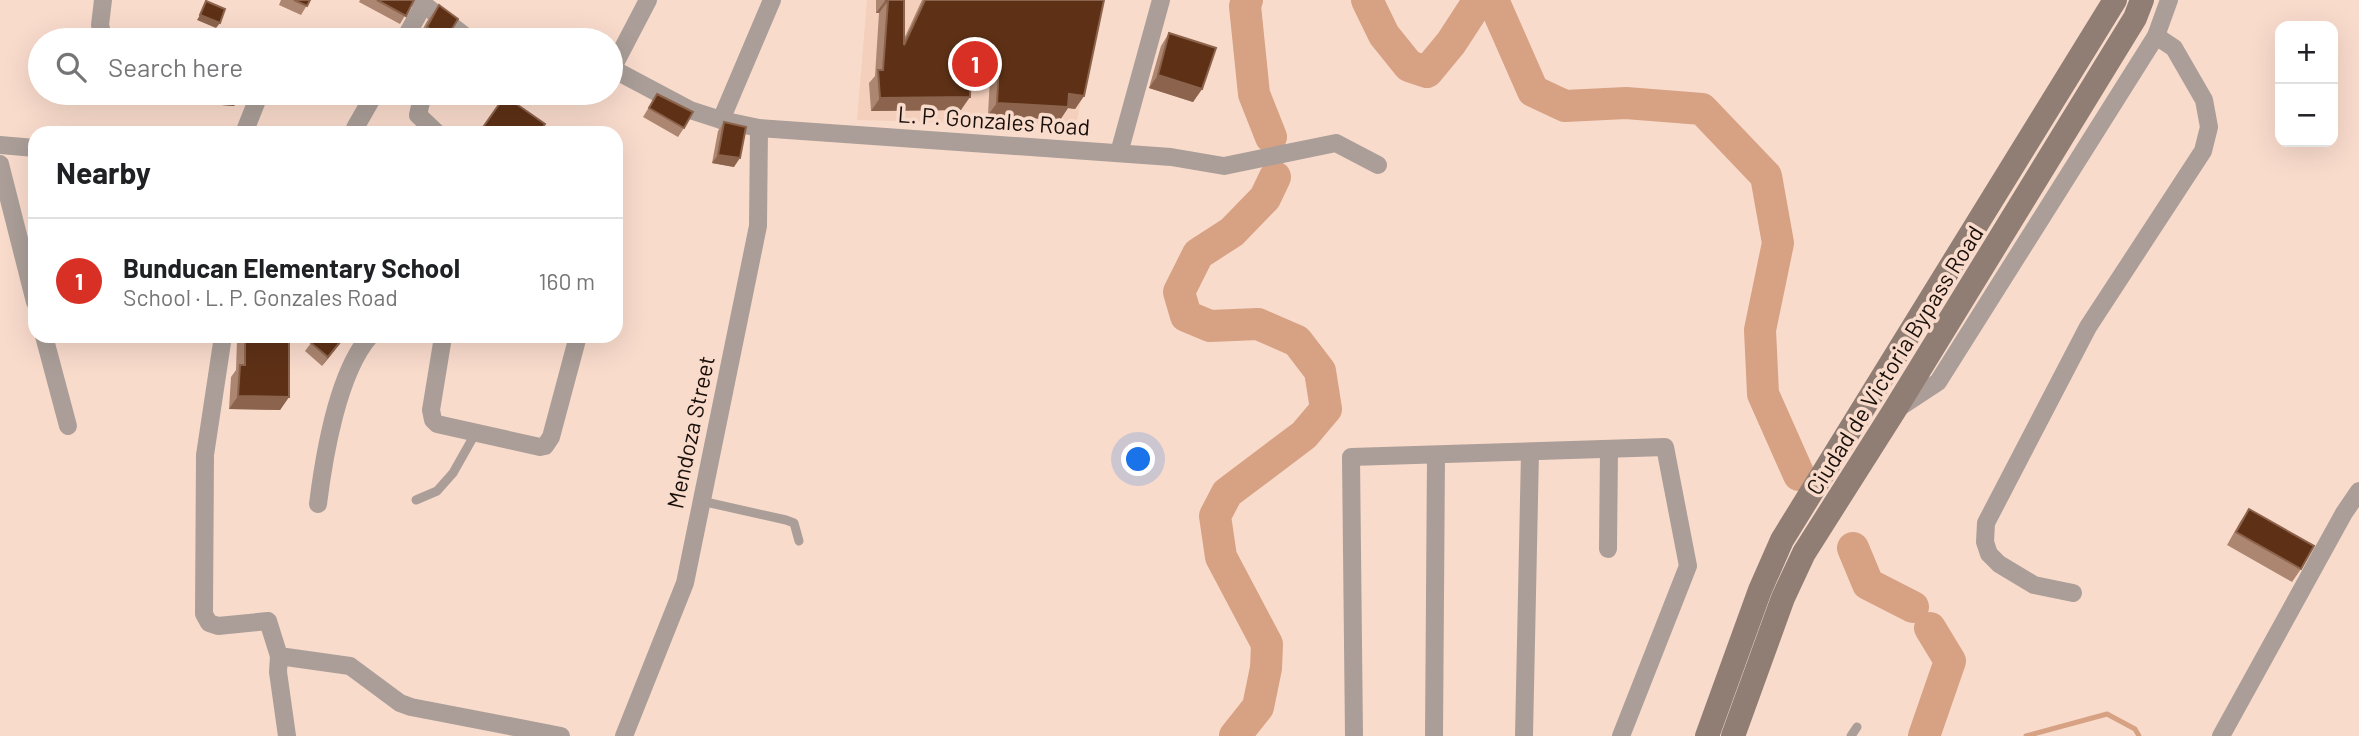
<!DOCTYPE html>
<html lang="en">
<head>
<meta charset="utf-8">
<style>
	:root { --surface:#fff; --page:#f6f6f6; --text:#202124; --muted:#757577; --line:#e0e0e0; --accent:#d93025 }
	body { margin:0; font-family:Barlow,sans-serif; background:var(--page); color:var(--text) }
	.controls { position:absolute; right:21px; top:21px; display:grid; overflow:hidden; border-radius:14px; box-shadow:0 7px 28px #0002 }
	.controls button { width:63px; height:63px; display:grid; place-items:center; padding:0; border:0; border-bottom:2px solid var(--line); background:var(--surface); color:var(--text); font:35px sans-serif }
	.you { position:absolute; left:1139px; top:460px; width:24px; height:24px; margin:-18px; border:5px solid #fff; border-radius:50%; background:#1a73e8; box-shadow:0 0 0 10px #1a73e833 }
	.badge { display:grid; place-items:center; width:46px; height:46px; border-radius:50%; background:var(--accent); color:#fff; font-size:23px; font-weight:700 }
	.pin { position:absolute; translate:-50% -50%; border:4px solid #fff; box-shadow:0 2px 7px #0006 }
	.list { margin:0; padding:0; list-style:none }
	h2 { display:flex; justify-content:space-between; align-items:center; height:91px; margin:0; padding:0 28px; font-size:30px }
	h2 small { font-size:23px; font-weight:400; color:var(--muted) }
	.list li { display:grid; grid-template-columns:46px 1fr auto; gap:21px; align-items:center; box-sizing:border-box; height:126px; padding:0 28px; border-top:2px solid var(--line) }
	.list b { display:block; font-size:26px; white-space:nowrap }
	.list p { margin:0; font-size:23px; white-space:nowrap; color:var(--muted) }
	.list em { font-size:23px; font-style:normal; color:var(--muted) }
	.icon { flex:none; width:38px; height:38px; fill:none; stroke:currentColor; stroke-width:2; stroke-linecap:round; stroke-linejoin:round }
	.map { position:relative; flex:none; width:2359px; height:736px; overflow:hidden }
	.search { position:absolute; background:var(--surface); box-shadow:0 7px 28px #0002; left:28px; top:28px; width:595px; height:77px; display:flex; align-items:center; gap:18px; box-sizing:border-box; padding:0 24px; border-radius:38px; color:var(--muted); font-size:26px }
	.panel { position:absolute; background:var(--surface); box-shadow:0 7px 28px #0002; left:28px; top:126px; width:595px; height:217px; border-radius:21px }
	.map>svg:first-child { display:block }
</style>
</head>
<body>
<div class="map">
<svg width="2359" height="736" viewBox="0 0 2359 736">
	<rect width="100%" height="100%" fill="#f9dbcc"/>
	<polygon fill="#f4cfbc" points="867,0 1075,0 1099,7 1076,126 857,120"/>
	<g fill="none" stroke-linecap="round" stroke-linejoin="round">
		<polyline stroke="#d7a184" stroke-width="5" points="2026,736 2107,714 2135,729 2139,736"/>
		<g stroke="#d7a184" stroke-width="32">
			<polyline points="1247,0 1245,6 1254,94 1271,137"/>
			<polyline points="1367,0 1384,35 1409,66 1427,72 1451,43 1479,0"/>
			<polyline points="1493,0 1533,91 1565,106 1626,103 1702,109 1766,176 1778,243 1760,330 1763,394 1799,475"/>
			<polyline points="1853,548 1868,584 1913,607"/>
			<polyline points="1235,736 1258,707 1266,668 1267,644 1221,557 1215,516 1227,493 1304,435 1326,409 1320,371 1297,341 1258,324 1210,326 1186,316 1179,292 1198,254 1232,232 1265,198 1275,177"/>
			<polyline points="1924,736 1950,661 1930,628"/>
		</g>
		<g stroke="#ab9e98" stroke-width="9">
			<polyline points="416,500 437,491 453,473 475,434"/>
			<polyline points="701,501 786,520 794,523 799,541"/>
			<polyline points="1851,736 1857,727"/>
		</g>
		<g stroke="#ab9e98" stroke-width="18">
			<polyline points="103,0 100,25 104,40"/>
			<polyline points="418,0 470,40"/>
			<polyline points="404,40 424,4"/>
			<polyline points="611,68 690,110 721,120 759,128 1171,157 1224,166 1336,143 1378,165"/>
			<polyline points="612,69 648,0"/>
			<polyline points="427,93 421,102 418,115 437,133"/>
			<polyline points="721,120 772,0"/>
			<polyline points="355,128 375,93"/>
			<polyline points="244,133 260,93"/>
			<polyline points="0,145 35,148"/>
			<polyline points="1119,153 1161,0"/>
			<polyline points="0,164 35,302"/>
			<polyline points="44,336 68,426"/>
			<polyline points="223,336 205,455 204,614 209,623 218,626 268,621 279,656 350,666 400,703 411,707 561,736"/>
			<polyline points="442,343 431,410 433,420 437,424 540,447 545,446 551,437 578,336"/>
			<polyline points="1900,407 1938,382 2156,36 2169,0"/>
			<path d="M318 504C324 456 338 372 370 336"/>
			<polyline points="1608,549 1609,449"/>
			<polyline points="2073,593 2034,585 1999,564 1989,554 1985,542 1986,523 2088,327 2203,151 2209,127 2204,100 2174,48 2156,36"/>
			<polyline points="279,656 278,672 287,736"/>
			<polyline points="624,736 685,583 758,226 759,128"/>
			<polyline points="1354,736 1351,457 1665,447 1688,566 1621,736"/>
			<polyline points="1434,736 1436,455"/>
			<polyline points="1524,736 1530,452"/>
			<polyline points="2221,736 2344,513 2359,491"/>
		</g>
		<g stroke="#907e74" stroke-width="24">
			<polyline points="1707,736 1760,590 1782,540 2115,0"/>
			<polyline points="1733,736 1783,598 1804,553 1894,411 2135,18 2142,0"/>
		</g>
	</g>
	<g fill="#ac8671">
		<polygon points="281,0 310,0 301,15 279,5"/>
		<polygon points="360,0 414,0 400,24 359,2"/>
		<polygon points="876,0 904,0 904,39 922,0 1104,0 1084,96 1075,109 1068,108 1060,120 988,115 990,77 971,71 961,110 871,111 869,83 875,76 879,13 876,13"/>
		<polygon points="439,5 446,39 445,40 417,40 427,21"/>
		<polygon points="1169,33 1202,89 1193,102 1149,88 1161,46"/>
		<polygon points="197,93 243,93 234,106 196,103"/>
		<polygon points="657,94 684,128 678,137 643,117"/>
		<polygon points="724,122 734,167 712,163 718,131"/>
		<polygon points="239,336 289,336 289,397 280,410 229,409 231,377 236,370 237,340"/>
		<polygon points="341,342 322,366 305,351 311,343"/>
		<polygon points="2249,509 2301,569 2292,582 2227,545 2240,522"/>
	</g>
	<g fill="#8c644d">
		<polygon points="885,1 888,1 879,13 876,13"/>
		<polygon points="200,15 220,23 216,28 197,20"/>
		<polygon points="971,55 999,64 990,77 962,68"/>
		<polygon points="1158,75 1202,89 1193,102 1149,88"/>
		<polygon points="203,93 243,93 234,106 196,103"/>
		<polygon points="1069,94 1084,96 1075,109 1068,108 1060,120 988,115 997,103"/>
		<polygon points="970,97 961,110 871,111 880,98"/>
		<polygon points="718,155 740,158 734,167 712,163"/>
		<polygon points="346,336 341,342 322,366 328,357"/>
		<polygon points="238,396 289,397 280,410 229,409"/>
	</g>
	<g fill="#5e3116" stroke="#8c644d" stroke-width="2">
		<polygon points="294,0 310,0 307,6"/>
		<polygon points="377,0 414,0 406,16"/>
		<polygon points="885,0 904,0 904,45 925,0 1104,0 1084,96 1069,94 1068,107 997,103 999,64 971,55 970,97 880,98 878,70 883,70 888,1"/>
		<polygon points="206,1 225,9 220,23 200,15"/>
		<polygon points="439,5 458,19 446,39 427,27"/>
		<polygon points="1169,33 1216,48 1202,89 1158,75"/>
		<polygon points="657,94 693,112 684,128 649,108"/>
		<polygon points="505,96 545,124 539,133 479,133"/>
		<polygon points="724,122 746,127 740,158 718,155"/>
		<polygon points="245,336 289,336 289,397 238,396 240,365 245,365"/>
		<polygon points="317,336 345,336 328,357 311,343"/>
		<polygon points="2249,509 2314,546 2301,569 2236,532"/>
	</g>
	<g text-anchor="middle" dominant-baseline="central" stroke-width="7" stroke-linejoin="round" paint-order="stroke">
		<g font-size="23" fill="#190f0a" stroke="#f9dbcc">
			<text transform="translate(994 120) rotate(4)">L. P. Gonzales Road</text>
			<text transform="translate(1894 360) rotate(-58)">Ciudad de Victoria Bypass Road</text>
			<text transform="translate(690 432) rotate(-78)">Mendoza Street</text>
		</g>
	</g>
</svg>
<div class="controls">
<button>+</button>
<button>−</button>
</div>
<div class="you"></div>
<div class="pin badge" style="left:975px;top:64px">1</div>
<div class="search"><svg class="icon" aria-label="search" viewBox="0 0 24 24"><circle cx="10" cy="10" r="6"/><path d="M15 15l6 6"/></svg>Search here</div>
<section class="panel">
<h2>Nearby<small></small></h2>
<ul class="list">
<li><span class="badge">1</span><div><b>Bunducan Elementary School</b><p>School · L. P. Gonzales Road</p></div><em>160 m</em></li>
</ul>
</section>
</div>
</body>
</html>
